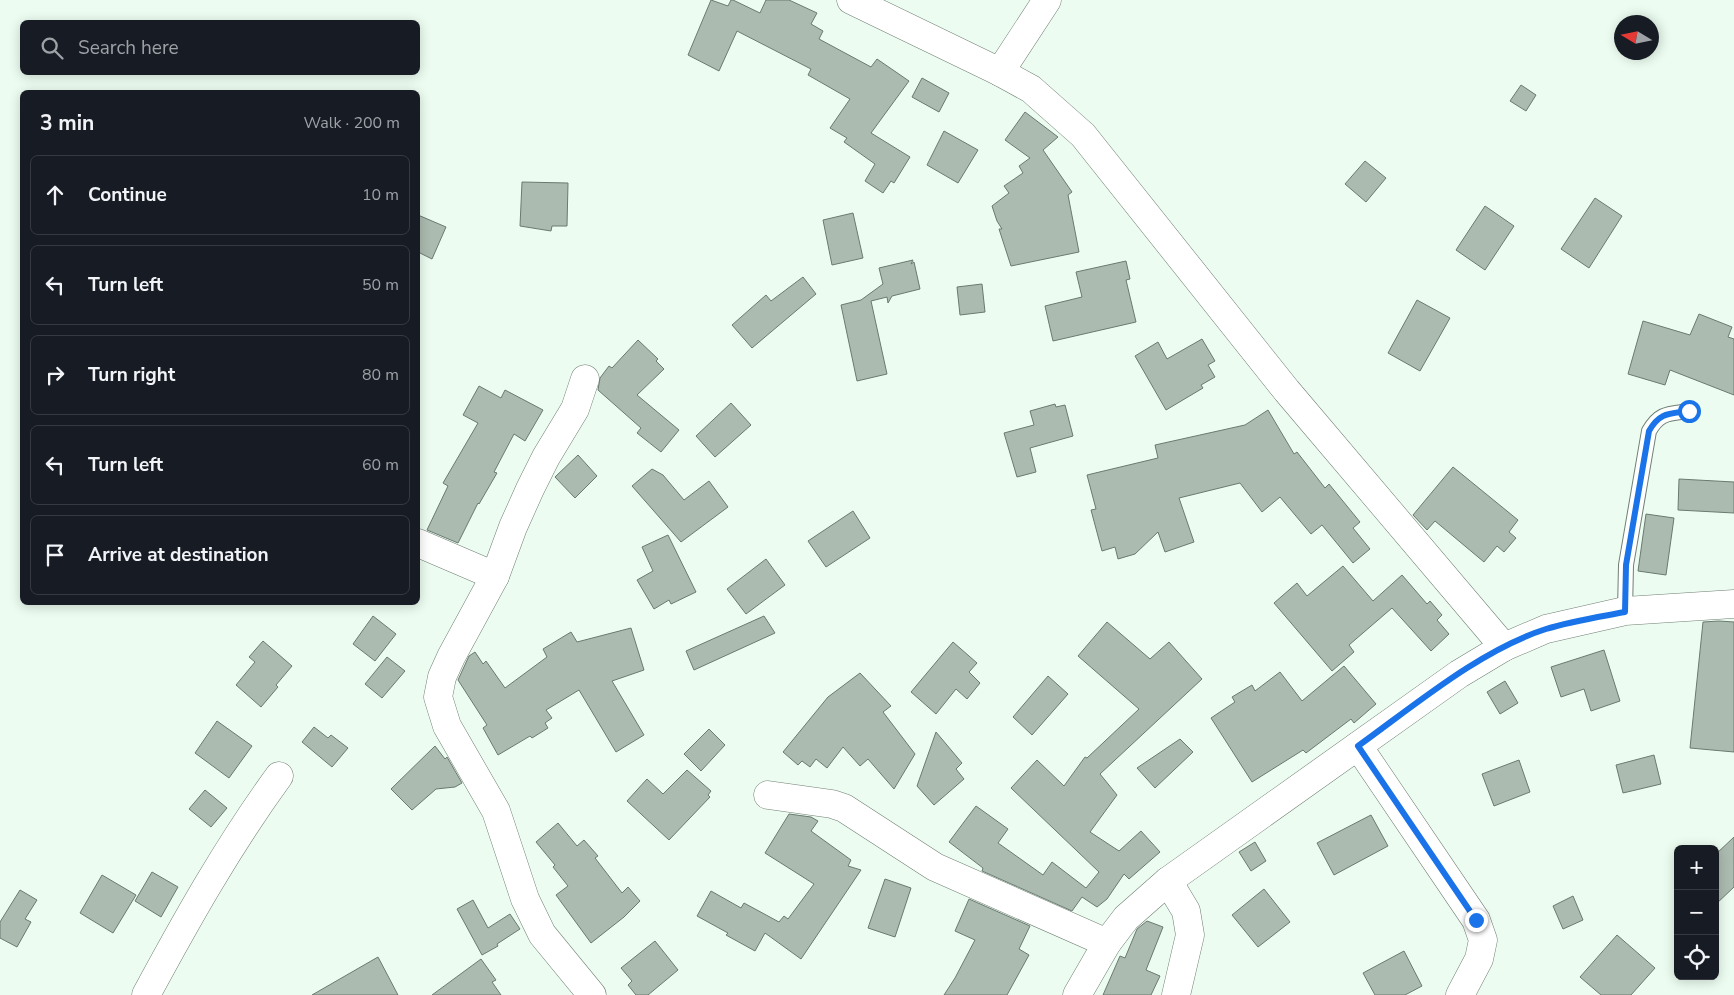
<!DOCTYPE html>
<html lang="en">
<head>
<meta charset="utf-8">
<style>
	:root { --surface:#171b24; --page:#242831; --text:#f1f3f6; --muted:#9ea1a6; --line:#363941 }
	body { margin:0; font-family:"Nunito Sans",sans-serif; background:var(--page); color:var(--text) }
	.controls { position:absolute; right:15px; bottom:15px; display:grid; overflow:hidden; border-radius:8px; box-shadow:0 2px 12px #0003 }
	.controls button { width:45px; height:45px; display:grid; place-items:center; padding:0; border:0; border-bottom:1px solid var(--line); background:var(--surface); color:var(--text); font:25px sans-serif }
	.compass { position:absolute; left:1614px; top:15px; width:45px; height:45px; border-radius:50%; background:var(--surface); box-shadow:0 2px 12px #0003; rotate:280deg }
	.stop { position:absolute; width:15px; height:15px; margin:-11px; border:4px solid #1a73e8; border-radius:50%; background:#fff }
	.stop.end { background:#1a73e8; border-color:#fff; box-shadow:0 1px 5px #0008 }
	.list { margin:0; padding:0; list-style:none }
	h2 { display:flex; justify-content:space-between; align-items:center; height:65px; margin:0; padding:0 20px; font-size:21px }
	h2 small { font-size:16px; font-weight:400; color:var(--muted) }
	.list li { display:grid; grid-template-columns:32px 1fr auto; gap:15px; align-items:center; box-sizing:border-box; height:80px; margin:0 10px 10px; padding:0 10px; border:1px solid var(--line); border-radius:8px }
	.list b { display:block; font-size:19px; white-space:nowrap }
	.list em { font-size:16px; font-style:normal; color:var(--muted) }
	.icon { flex:none; width:28px; height:28px; fill:none; stroke:currentColor; stroke-width:2; stroke-linecap:round; stroke-linejoin:round }
	.map { position:relative; flex:none; width:1734px; height:995px; overflow:hidden }
	.search { position:absolute; background:var(--surface); box-shadow:0 2px 12px #0003; left:20px; top:20px; width:400px; height:55px; display:flex; align-items:center; gap:12px; box-sizing:border-box; padding:0 18px; border-radius:8px; color:var(--muted); font-size:19px }
	.panel { position:absolute; background:var(--surface); box-shadow:0 2px 12px #0003; left:20px; top:90px; width:400px; height:515px; border-radius:8px }
	.map>svg:first-child { display:block }
</style>
</head>
<body>
<div class="map">
<svg width="1734" height="995" viewBox="0 0 1734 995">
	<rect width="100%" height="100%" fill="#ecfcf0"/>
	<g fill="#acbbb0" stroke="#6b7a70">
		<polygon points="711,0 728,6 731,0 733,0 760,13 766,0 789,0 817,13 811,24 823,31 819,39 871,67 877,59 909,81 871,133 910,157 894,183 891,181 883,193 865,181 875,164 844,142 847,138 830,128 850,99 808,75 811,69 737,31 719,71 688,55"/>
		<polygon points="922,78 949,93 939,112 912,97"/>
		<polygon points="1521,85 1536,95 1526,111 1510,101"/>
		<polygon points="1025,112 1058,137 1043,150 1072,192 1068,195 1079,252 1011,266 999,229 1002,229 997,221 992,206 1009,193 1004,186 1023,173 1019,166 1030,158 1005,140"/>
		<polygon points="944,131 978,150 958,183 927,165"/>
		<polygon points="1365,161 1386,178 1366,202 1345,184"/>
		<polygon points="522,182 568,183 567,226 552,226 551,231 520,226"/>
		<polygon points="1595,198 1622,216 1589,268 1561,249"/>
		<polygon points="1485,206 1514,226 1485,270 1456,250"/>
		<polygon points="853,213 863,258 832,265 823,220"/>
		<polygon points="418,215 446,227 432,259 418,252"/>
		<polygon points="913,260 911,264 914,262 920,289 892,296 888,303 887,297 871,301 887,374 857,381 841,305 861,300 883,284 879,268"/>
		<polygon points="1126,261 1130,279 1126,280 1136,322 1053,341 1045,306 1082,297 1076,272"/>
		<polygon points="803,277 816,294 752,348 732,325 766,295 771,301"/>
		<polygon points="982,284 985,312 960,315 957,287"/>
		<polygon points="1417,300 1450,318 1420,371 1388,353"/>
		<polygon points="1699,314 1732,327 1728,337 1734,339 1734,395 1670,370 1665,385 1628,374 1643,321 1690,335"/>
		<polygon points="1202,339 1215,361 1208,365 1215,377 1201,385 1203,388 1166,410 1135,356 1158,342 1167,359"/>
		<polygon points="638,340 658,359 656,361 664,369 637,395 679,430 661,452 637,433 641,428 598,390 600,378 609,366 612,368"/>
		<polygon points="479,386 501,398 505,390 543,410 525,441 514,434 494,472 497,473 479,504 478,503 458,543 427,530 448,486 443,483 478,423 463,415"/>
		<polygon points="731,403 751,425 715,457 696,436"/>
		<polygon points="1055,404 1056,407 1065,405 1073,436 1030,448 1036,472 1017,477 1004,433 1034,425 1030,411"/>
		<polygon points="1268,410 1294,454 1297,452 1325,488 1329,484 1360,522 1353,528 1370,549 1353,563 1322,525 1311,534 1280,497 1262,512 1240,483 1179,498 1194,542 1165,552 1158,532 1135,554 1118,559 1115,547 1102,551 1091,510 1096,509 1087,475 1158,458 1155,445 1245,425"/>
		<polygon points="578,455 597,476 575,498 555,477"/>
		<polygon points="1453,467 1518,520 1509,532 1516,538 1504,552 1497,546 1484,562 1435,521 1427,530 1413,515"/>
		<polygon points="652,469 663,475 684,500 709,481 728,507 681,542 632,486"/>
		<polygon points="1679,479 1734,482 1734,513 1678,510"/>
		<polygon points="853,511 870,538 826,567 808,541"/>
		<polygon points="1646,514 1674,518 1666,575 1638,571"/>
		<polygon points="668,535 696,592 671,604 669,600 654,609 637,580 653,571 642,547"/>
		<polygon points="766,559 785,585 746,614 727,589"/>
		<polygon points="1343,566 1373,601 1402,575 1427,604 1430,601 1442,615 1437,620 1449,634 1431,651 1392,608 1349,645 1354,652 1332,671 1274,603 1297,583 1307,596"/>
		<polygon points="373,616 396,634 375,661 353,644"/>
		<polygon points="764,616 775,633 694,670 686,651"/>
		<polygon points="1719,621 1734,622 1734,752 1690,748 1703,622"/>
		<polygon points="1107,622 1150,659 1169,642 1202,679 1100,774 1117,795 1090,832 1119,851 1141,831 1160,852 1129,879 1124,874 1107,899 1097,907 1082,897 1072,911 982,871 983,868 949,842 976,806 1008,829 998,843 1043,875 1052,862 1086,888 1099,872 1011,788 1037,760 1064,786 1085,757 1087,758 1139,709 1078,656"/>
		<polygon points="631,628 644,670 612,681 644,735 616,752 579,690 546,710 552,718 545,723 548,728 532,738 530,736 498,755 483,728 487,725 458,680 469,656 475,652 483,664 486,661 505,688 547,657 543,649 571,632 577,642"/>
		<polygon points="263,641 292,666 276,685 278,687 261,707 236,685 255,662 249,657"/>
		<polygon points="953,642 977,663 969,672 980,683 967,699 956,689 936,714 911,692"/>
		<polygon points="1604,650 1620,701 1591,711 1584,689 1561,697 1551,667"/>
		<polygon points="387,657 405,671 382,698 365,684"/>
		<polygon points="1344,666 1376,704 1354,723 1351,719 1306,753 1303,750 1252,782 1211,718 1235,702 1232,697 1252,685 1255,691 1280,672 1302,701"/>
		<polygon points="860,673 891,706 883,712 915,754 894,789 868,759 860,766 843,747 827,768 816,759 810,767 802,761 798,765 783,752 828,697"/>
		<polygon points="1048,676 1068,694 1032,735 1013,717"/>
		<polygon points="1505,681 1518,703 1500,714 1487,692"/>
		<polygon points="217,721 252,746 229,778 195,753"/>
		<polygon points="314,727 328,738 331,735 348,748 332,767 302,742"/>
		<polygon points="709,729 725,745 701,771 684,754"/>
		<polygon points="936,732 962,763 956,769 964,779 934,805 917,786"/>
		<polygon points="1180,739 1193,752 1155,788 1137,768"/>
		<polygon points="435,746 445,759 447,757 462,783 455,787 436,789 412,810 391,789"/>
		<polygon points="1654,755 1661,784 1623,793 1616,765"/>
		<polygon points="1519,760 1530,792 1494,806 1482,774"/>
		<polygon points="687,770 711,791 708,795 710,797 669,840 627,801 647,779 663,794"/>
		<polygon points="205,790 227,808 211,827 189,809"/>
		<polygon points="789,814 811,817 818,821 811,831 851,860 848,866 861,870 801,959 765,933 755,951 726,935 728,933 697,916 711,891 741,908 744,903 779,922 784,916 788,919 814,884 765,853"/>
		<polygon points="1371,815 1388,846 1334,875 1317,843"/>
		<polygon points="558,823 577,846 584,840 598,856 595,858 622,893 628,887 640,901 624,917 591,943 556,895 568,886 553,867 555,865 536,842"/>
		<polygon points="1734,837 1734,887 1715,905 1715,855"/>
		<polygon points="1255,842 1266,861 1251,871 1239,852"/>
		<polygon points="152,872 178,887 161,917 135,901"/>
		<polygon points="102,875 136,895 113,933 80,913"/>
		<polygon points="885,879 911,888 895,937 868,928"/>
		<polygon points="1264,889 1290,922 1258,947 1232,915"/>
		<polygon points="20,890 37,900 25,919 31,922 17,947 0,938 0,922"/>
		<polygon points="1573,896 1583,920 1563,929 1553,906"/>
		<polygon points="969,899 1030,926 1019,949 1029,955 1007,995 944,995 955,978 975,940 955,931"/>
		<polygon points="473,900 488,928 510,914 520,929 497,944 498,946 482,955 457,909"/>
		<polygon points="1147,921 1163,927 1146,970 1160,976 1151,995 1103,995 1120,956 1125,958 1137,929"/>
		<polygon points="1617,935 1655,968 1631,995 1601,995 1580,977"/>
		<polygon points="655,941 678,970 648,995 636,995 628,985 632,981 621,968"/>
		<polygon points="1404,951 1422,986 1405,995 1375,995 1363,973"/>
		<polygon points="378,957 398,995 312,995"/>
		<polygon points="481,959 496,980 492,982 501,995 432,995"/>
	</g>
	<g fill="none" stroke-linecap="round" stroke-linejoin="round">
		<defs>
			<path id="service" d="M1625 611 1626 565 1649 431C1660 412 1669 414 1689 411"/>
			<g id="minor">
				<polyline points="851,0 1000,72 1031,89 1083,135 1287,391 1504,647"/>
				<polyline points="1000,72 1047,0"/>
				<polyline points="585,379 575,409 546,457 530,489 513,527 495,576 451,657 442,677 438,697 447,726 496,811 525,899 542,934 592,995"/>
				<polyline points="418,543 495,576"/>
				<polyline points="1358,746 1476,920 1483,940 1479,959 1460,995"/>
				<polyline points="768,795 832,804 844,808 935,867 1107,943"/>
				<polyline points="1168,881 1186,911 1190,935 1176,995"/>
				<path d="M146 995C187 919 228 846 279 776"/>
				<polyline points="1077,995 1107,943 1126,918 1168,881 1459,674 1504,647 1546,629 1625,611 1734,604"/>
			</g>
		</defs>
		<use href="#service" stroke="#707f75" stroke-width="16"/>
		<use href="#minor" stroke="#707f75" stroke-width="29"/>
		<use href="#service" stroke="#fff" stroke-width="14"/>
		<use href="#minor" stroke="#fff" stroke-width="28"/>
	</g>
	<g fill="none" stroke-linecap="round" stroke-linejoin="round">
		<path stroke="#1a73e8" stroke-width="6" d="M1476 920 1358 746C1415 705 1480 650 1546 629 1572 621 1599 617 1625 612L1626 565 1649 431C1660 412 1669 414 1689 411"/>
	</g>
</svg>
<div class="controls">
<button>+</button>
<button>−</button>
<button><svg class="icon" aria-label="locate" viewBox="0 0 24 24"><circle cx="12" cy="12" r="6"/><path d="M12 2v4M12 18v4M2 12h4M18 12h4"/></svg></button>
</div>
<svg class="compass" viewBox="-18 -18 36 36"><path d="M0-13l5 13h-10z" fill="#e53935"/><path d="M0 13l5-13h-10z" fill="#9ea1a6"/></svg>
<div class="stop" style="left:1689px;top:411px"></div>
<div class="stop end" style="left:1476px;top:920px"></div>
<div class="search"><svg class="icon" aria-label="search" viewBox="0 0 24 24"><circle cx="10" cy="10" r="6"/><path d="M15 15l6 6"/></svg>Search here</div>
<section class="panel">
<h2>3 min<small>Walk · 200 m</small></h2>
<ul class="list">
<li><svg class="icon" aria-label="ahead" viewBox="0 0 24 24"><path d="M12 20V5M6 11l6-6 6 6"/></svg><div><b>Continue</b></div><em>10 m</em></li>
<li><svg class="icon" aria-label="left" viewBox="0 0 24 24"><path d="M17 20v-9H6M10 6l-5 5 5 5"/></svg><div><b>Turn left</b></div><em>50 m</em></li>
<li><svg class="icon" aria-label="right" viewBox="0 0 24 24"><path d="M7 20v-9h11M14 6l5 5-5 5"/></svg><div><b>Turn right</b></div><em>80 m</em></li>
<li><svg class="icon" aria-label="left" viewBox="0 0 24 24"><path d="M17 20v-9H6M10 6l-5 5 5 5"/></svg><div><b>Turn left</b></div><em>60 m</em></li>
<li><svg class="icon" aria-label="arrive" viewBox="0 0 24 24"><path d="M6 21V4h12l-3 4 3 4H6"/></svg><div><b>Arrive at destination</b></div></li>
</ul>
</section>
</div>
</body>
</html>
